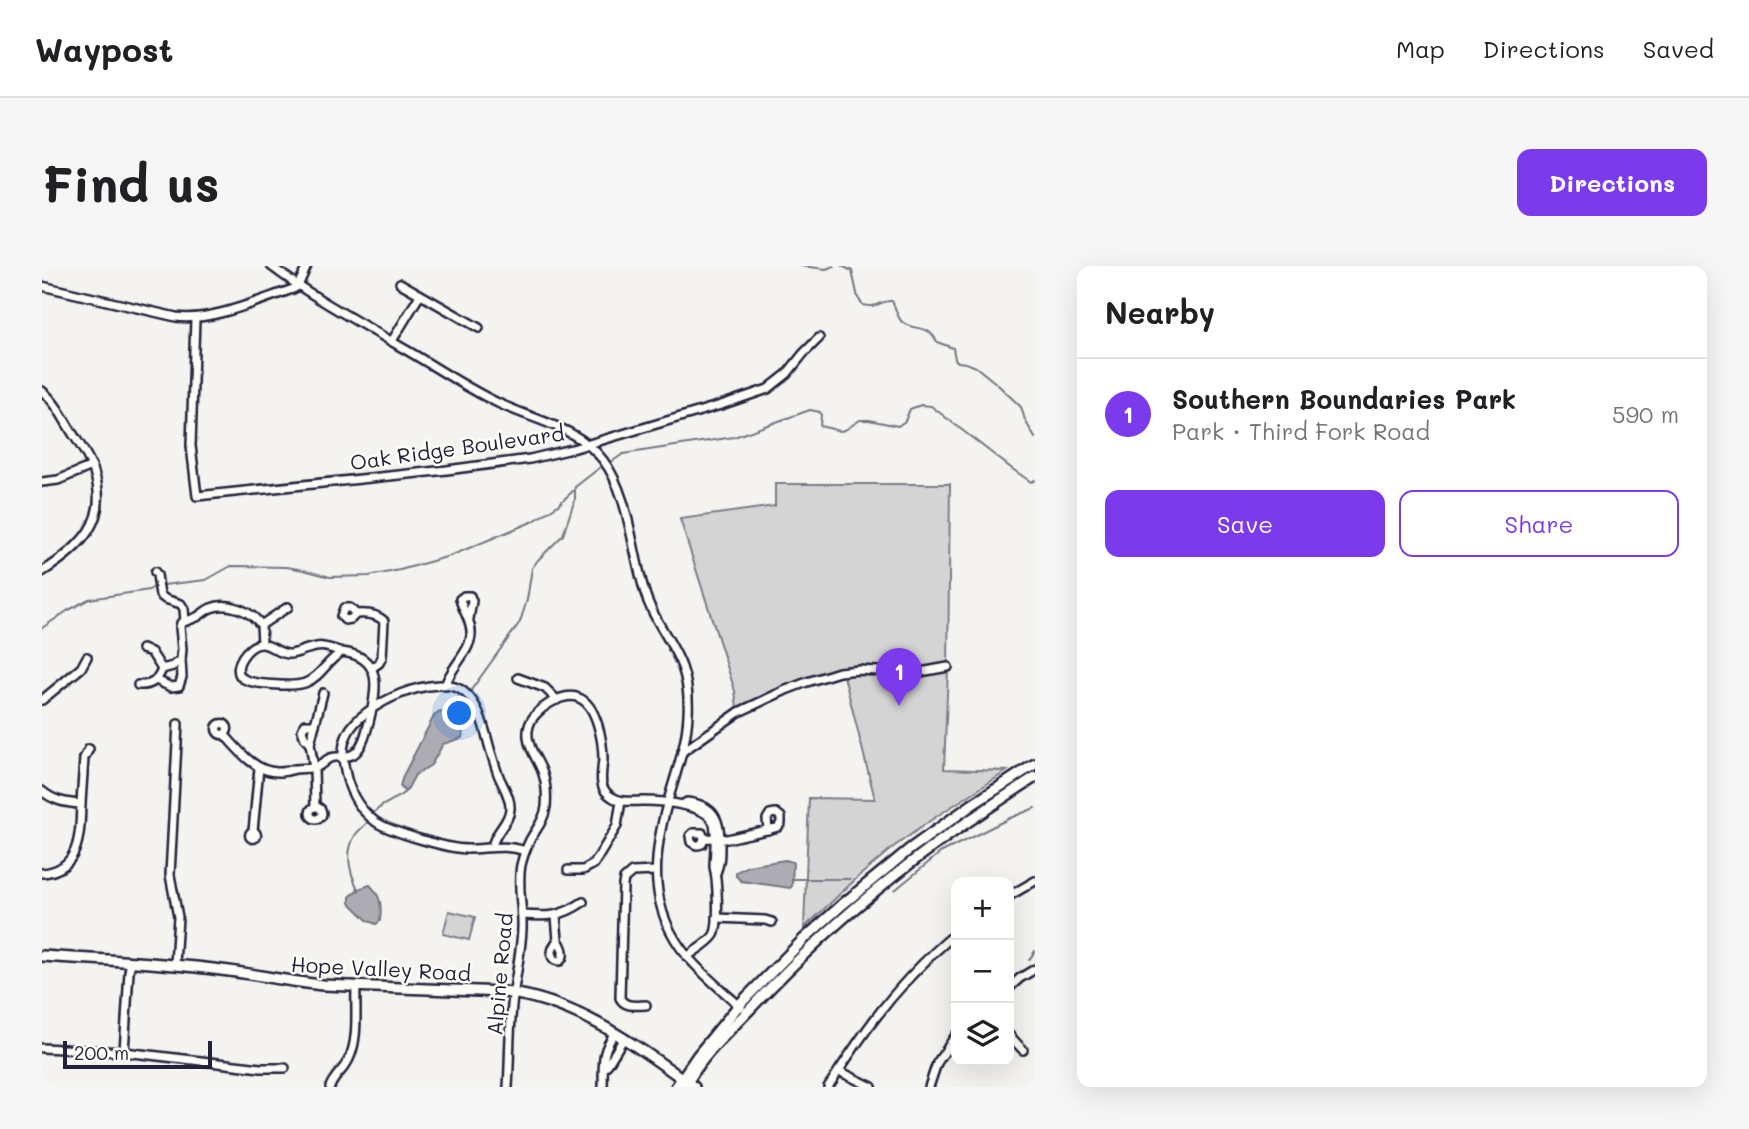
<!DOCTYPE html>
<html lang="en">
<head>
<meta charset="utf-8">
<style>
	:root { --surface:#fff; --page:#f6f6f6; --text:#202124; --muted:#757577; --line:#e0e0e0; --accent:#7c3aed }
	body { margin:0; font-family:Mali,sans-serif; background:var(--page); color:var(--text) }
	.controls { position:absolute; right:21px; bottom:21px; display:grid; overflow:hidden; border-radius:14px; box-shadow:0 7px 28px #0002 }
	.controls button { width:63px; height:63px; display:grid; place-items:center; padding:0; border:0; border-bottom:2px solid var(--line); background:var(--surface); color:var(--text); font:35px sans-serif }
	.scale { position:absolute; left:21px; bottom:18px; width:149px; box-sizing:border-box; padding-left:7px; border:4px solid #22223b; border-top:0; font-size:19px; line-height:24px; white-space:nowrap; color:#22223b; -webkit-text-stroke:5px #fdfcf7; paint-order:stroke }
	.you { position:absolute; left:418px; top:448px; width:24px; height:24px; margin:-18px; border:5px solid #fff; border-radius:50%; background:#1a73e8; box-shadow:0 0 0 10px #1a73e833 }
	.badge { display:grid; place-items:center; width:46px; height:46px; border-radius:50%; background:var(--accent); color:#fff; font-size:23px; font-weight:700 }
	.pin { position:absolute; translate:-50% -58px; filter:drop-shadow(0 2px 4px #0008) }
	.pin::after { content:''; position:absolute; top:37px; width:24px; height:21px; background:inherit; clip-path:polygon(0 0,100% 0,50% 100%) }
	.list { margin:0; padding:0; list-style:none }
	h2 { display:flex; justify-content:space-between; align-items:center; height:91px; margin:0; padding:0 28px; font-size:30px }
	h2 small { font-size:23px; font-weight:400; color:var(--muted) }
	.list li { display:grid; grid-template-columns:46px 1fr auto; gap:21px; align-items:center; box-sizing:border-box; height:112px; padding:0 28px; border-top:2px solid var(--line) }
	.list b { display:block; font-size:26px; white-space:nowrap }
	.list p { margin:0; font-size:23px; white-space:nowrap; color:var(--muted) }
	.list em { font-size:23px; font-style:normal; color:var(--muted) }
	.actions { display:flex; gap:14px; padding:21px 28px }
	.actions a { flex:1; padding:16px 0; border:2px solid var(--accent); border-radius:14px; text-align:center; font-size:24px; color:var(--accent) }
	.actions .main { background:var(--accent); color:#fff }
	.icon { flex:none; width:38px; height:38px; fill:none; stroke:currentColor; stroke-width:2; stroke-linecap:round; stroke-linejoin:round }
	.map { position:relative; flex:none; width:993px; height:821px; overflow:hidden; border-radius:14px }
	header { display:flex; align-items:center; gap:42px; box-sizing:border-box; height:98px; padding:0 35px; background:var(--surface); border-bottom:2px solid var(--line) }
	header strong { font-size:33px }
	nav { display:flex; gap:38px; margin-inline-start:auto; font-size:24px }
	.intro { display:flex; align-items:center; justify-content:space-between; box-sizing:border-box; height:168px; padding:0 42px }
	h1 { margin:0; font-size:49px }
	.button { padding:18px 32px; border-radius:14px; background:var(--accent); color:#fff; font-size:24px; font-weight:700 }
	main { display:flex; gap:42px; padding:0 42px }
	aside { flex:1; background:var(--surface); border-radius:14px; box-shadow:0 7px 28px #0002 }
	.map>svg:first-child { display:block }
</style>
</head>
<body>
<header>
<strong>Waypost</strong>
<nav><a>Map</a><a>Directions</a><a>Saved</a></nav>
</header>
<div class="intro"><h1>Find us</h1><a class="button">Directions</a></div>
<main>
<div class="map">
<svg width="993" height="821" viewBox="0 0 993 821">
	<rect width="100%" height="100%" fill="#f4f3ef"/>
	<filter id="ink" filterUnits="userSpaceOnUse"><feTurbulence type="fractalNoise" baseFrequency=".0143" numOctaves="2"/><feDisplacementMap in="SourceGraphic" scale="14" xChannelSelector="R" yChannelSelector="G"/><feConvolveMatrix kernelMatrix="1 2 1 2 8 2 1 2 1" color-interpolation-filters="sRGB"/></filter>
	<g filter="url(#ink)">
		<g fill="#d5d4d5" stroke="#7c7b88" stroke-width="2">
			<polygon points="733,218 908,218 906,404 902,503 965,505 892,552 850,582 816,611 762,662 767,532 833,533 800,402 745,419 695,441 693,425 638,253 733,240"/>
			<polygon points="407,645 433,651 427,674 401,668"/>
		</g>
		<g fill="#acacb2" stroke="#757582" stroke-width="2">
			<path d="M398 446C410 448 424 458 420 472L401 478 389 499 373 509 365 524 362 525 358 520 361 510 392 450Z"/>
			<polygon points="743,594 751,596 750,620 748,622 699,615 694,610 694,606 706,600"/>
			<path d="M328 619C339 630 340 640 338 655L334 658 326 655 308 637V631L316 623Z"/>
		</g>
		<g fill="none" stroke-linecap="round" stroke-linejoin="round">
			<g stroke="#757582" stroke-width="2">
				<polyline points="759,0 784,3 792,0"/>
				<path d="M800 0 810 5 816 32 821 39C837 43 837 34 850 35 854 42 855 51 860 56 873 66 886 57 895 76L911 82 913 93 916 96 924 97 934 101 955 118 979 141 983 154 993 172"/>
				<polyline points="568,197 581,188 692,171 768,144 778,146 779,149 778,160 798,165 803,164 818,154 827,154 856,160 863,155 868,143 879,139 889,140 969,202 989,216 993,214"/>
				<polyline points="121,319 164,314 189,300 245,301 262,304 288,311 327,310 358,304 408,290 492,255 516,239 533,223 533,221 560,200"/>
				<polyline points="0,362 25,345 47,333 107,324 110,322"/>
				<polyline points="427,427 478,356 485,334 490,302 496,294 521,269 533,233 533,221"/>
				<polyline points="413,455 424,432"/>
				<path d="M329 550C337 538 353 535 364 525"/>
				<polyline points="750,613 808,613"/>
				<polyline points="853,624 898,587 968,552 993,542"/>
				<path d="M317 625C308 608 302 586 314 568 318 563 323 560 326 555"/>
				<polyline points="987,694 993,685"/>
			</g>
			<defs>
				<g id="minor">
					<path d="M229 0C270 31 315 55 359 81 391 99 422 121 456 137 491 154 536 161 561 194 588 229 590 289 604 330 612 355 631 376 640 401 645 415 647 432 646 448 645 478 634 506 626 535 610 591 606 643 645 690 661 709 681 725 699 741"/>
					<polyline points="358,17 437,62"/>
					<path d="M0 20 134 51C169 56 217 34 251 23L256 20 265 0"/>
					<polyline points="153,52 149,180 155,230 405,204 488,193 530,183 679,139 726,123 745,108 761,88 777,72"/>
					<polyline points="350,75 378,29"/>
					<path d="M0 125C14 136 22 154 31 168 39 180 48 193 52 206 68 255 38 282 0 306"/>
					<polyline points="0,216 16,214 50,200"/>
					<polyline points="113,306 115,309 118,329 123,333 139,338 142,343 143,355"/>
					<polygon points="302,342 308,342 314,348 309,353 303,354 299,350"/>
					<path d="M314 348C324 347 335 348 342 355L340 391 337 397 330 402"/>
					<polyline points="219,359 246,341"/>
					<path d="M120 403 131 400 139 394 140 383 138 361 139 357C144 355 150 353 155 351 160 348 164 344 169 342 186 335 209 345 219 359L220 377"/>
					<polyline points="476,412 503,422 515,434"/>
					<polyline points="114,414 129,421 137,420 140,411 139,394"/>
					<path d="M96 419C109 420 116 415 120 403L109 386 100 383"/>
					<path d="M403 420C408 401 431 384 429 365 428 353 421 345 418 333L422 330H428L430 335 427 353"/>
					<polyline points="0,434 39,402 45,391"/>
					<circle cx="180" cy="463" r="5.5"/>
					<path d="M182 468C196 484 214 507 237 506 243 506 248 504 253 503 260 502 268 503 275 501 280 499 283 494 288 492 296 489 306 493 313 487 322 479 325 463 328 452 335 422 341 391 300 386 285 394 279 411 263 417 252 421 207 419 199 411 190 400 206 379 218 378 228 377 237 389 248 388 249 388 258 386 259 385 279 379 280 379 300 386"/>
					<polyline points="268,478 263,473 260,464 263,458 273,458"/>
					<polyline points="640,486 697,446 744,424 765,416 797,406 817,404 873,407 906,401"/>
					<path d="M0 525C12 535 24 537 39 538"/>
					<path d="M640 539 645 536C672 539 679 554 678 579 678 589 678 598 674 607"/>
					<polyline points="273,540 272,502 268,478 281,427"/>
					<circle cx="274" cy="547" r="6"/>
					<polyline points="211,565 217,502"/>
					<circle cx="211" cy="569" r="3.5"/>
					<path d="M662 572 660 578C655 580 653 579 649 576L648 570 651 567H660L662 572 685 573 729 563 736 561 739 557V551L734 547 728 548 725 553 726 564"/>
					<path d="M450 581C453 564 467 558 468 543 469 531 460 519 456 508 453 500 451 492 448 483 443 465 438 438 422 426 395 404 319 439 306 467 298 482 301 497 305 513 310 531 319 545 334 556 349 566 407 583 425 583 445 583 463 578 483 585"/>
					<polyline points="526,604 541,604 552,598 575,560 579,535"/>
					<path d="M0 607C39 604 38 567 39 537 40 522 41 507 42 492L47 483"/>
					<polyline points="967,630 993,615"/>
					<path d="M480 649C506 651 519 651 541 636"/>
					<path d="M514 650 516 674C510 681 505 695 518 695 524 689 520 680 516 674"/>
					<polyline points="675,652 723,654 730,656"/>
					<polyline points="133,698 136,651 128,609 136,458"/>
					<polyline points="967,722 978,712 993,703"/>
					<path d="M604 739C595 739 583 742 578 732L581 619 582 613 590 606 614 605"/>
					<polyline points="967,769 981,784"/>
					<polyline points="0,782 82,786 219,802 243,802"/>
					<polyline points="82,786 87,706 89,695"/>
					<polyline points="562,802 566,798 582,772"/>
					<polyline points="797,805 830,821"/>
					<path d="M288 821C292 810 302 804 307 793 317 772 313 744 314 721"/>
					<path d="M466 821C468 791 467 761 471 731 474 708 479 686 480 663 481 643 475 619 479 599 481 591 484 582 488 574 494 563 502 555 504 541 505 530 504 516 500 505 494 490 482 477 487 460 491 444 521 425 537 432 555 439 561 476 561 493 560 508 555 522 570 531 579 537 590 535 601 535 618 535 666 538 672 558 675 571 672 588 672 601 675 612 678 658 672 669 666 678 653 684 645 691"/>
					<path d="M561 821C562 798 558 787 573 767"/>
					<path d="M786 821C800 800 814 778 829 758 854 724 882 694 914 667"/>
					<polyline points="887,821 895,797 914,769"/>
				</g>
				<g id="major">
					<path d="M0 690C60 694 120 696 179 704 214 708 247 716 281 719L462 726C536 735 593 779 652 821"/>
					<polyline points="634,821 656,789 697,739 762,673 801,638 868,583 931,538 993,498"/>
					<path d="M643 821C658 791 685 767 708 743 753 695 801 650 853 609 898 573 945 542 993 511"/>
				</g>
			</defs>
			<use href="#minor" stroke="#22223b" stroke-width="12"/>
			<use href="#major" stroke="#22223b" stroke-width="14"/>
			<use href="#minor" stroke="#fdfcf7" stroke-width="7"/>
			<use href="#major" stroke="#fdfcf7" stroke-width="9"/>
		</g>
	</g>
	<g text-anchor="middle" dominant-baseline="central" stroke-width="5" stroke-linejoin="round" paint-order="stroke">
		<g font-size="21" fill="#22223b" stroke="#fdfcf7">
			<text transform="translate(415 181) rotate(-8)">Oak Ridge Boulevard</text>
			<text transform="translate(339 702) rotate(3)">Hope Valley Road</text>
			<text transform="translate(457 708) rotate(-85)">Alpine Road</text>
		</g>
	</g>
</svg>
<div class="controls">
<button>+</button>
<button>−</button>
<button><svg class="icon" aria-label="layers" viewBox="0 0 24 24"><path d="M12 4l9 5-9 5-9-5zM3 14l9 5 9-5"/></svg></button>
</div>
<div class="scale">200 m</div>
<div class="you"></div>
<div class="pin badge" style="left:857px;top:440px">1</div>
</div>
<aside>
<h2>Nearby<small></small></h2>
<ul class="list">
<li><span class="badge">1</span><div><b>Southern Boundaries Park</b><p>Park · Third Fork Road</p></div><em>590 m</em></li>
</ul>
<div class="actions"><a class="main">Save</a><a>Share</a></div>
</aside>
</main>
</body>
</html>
